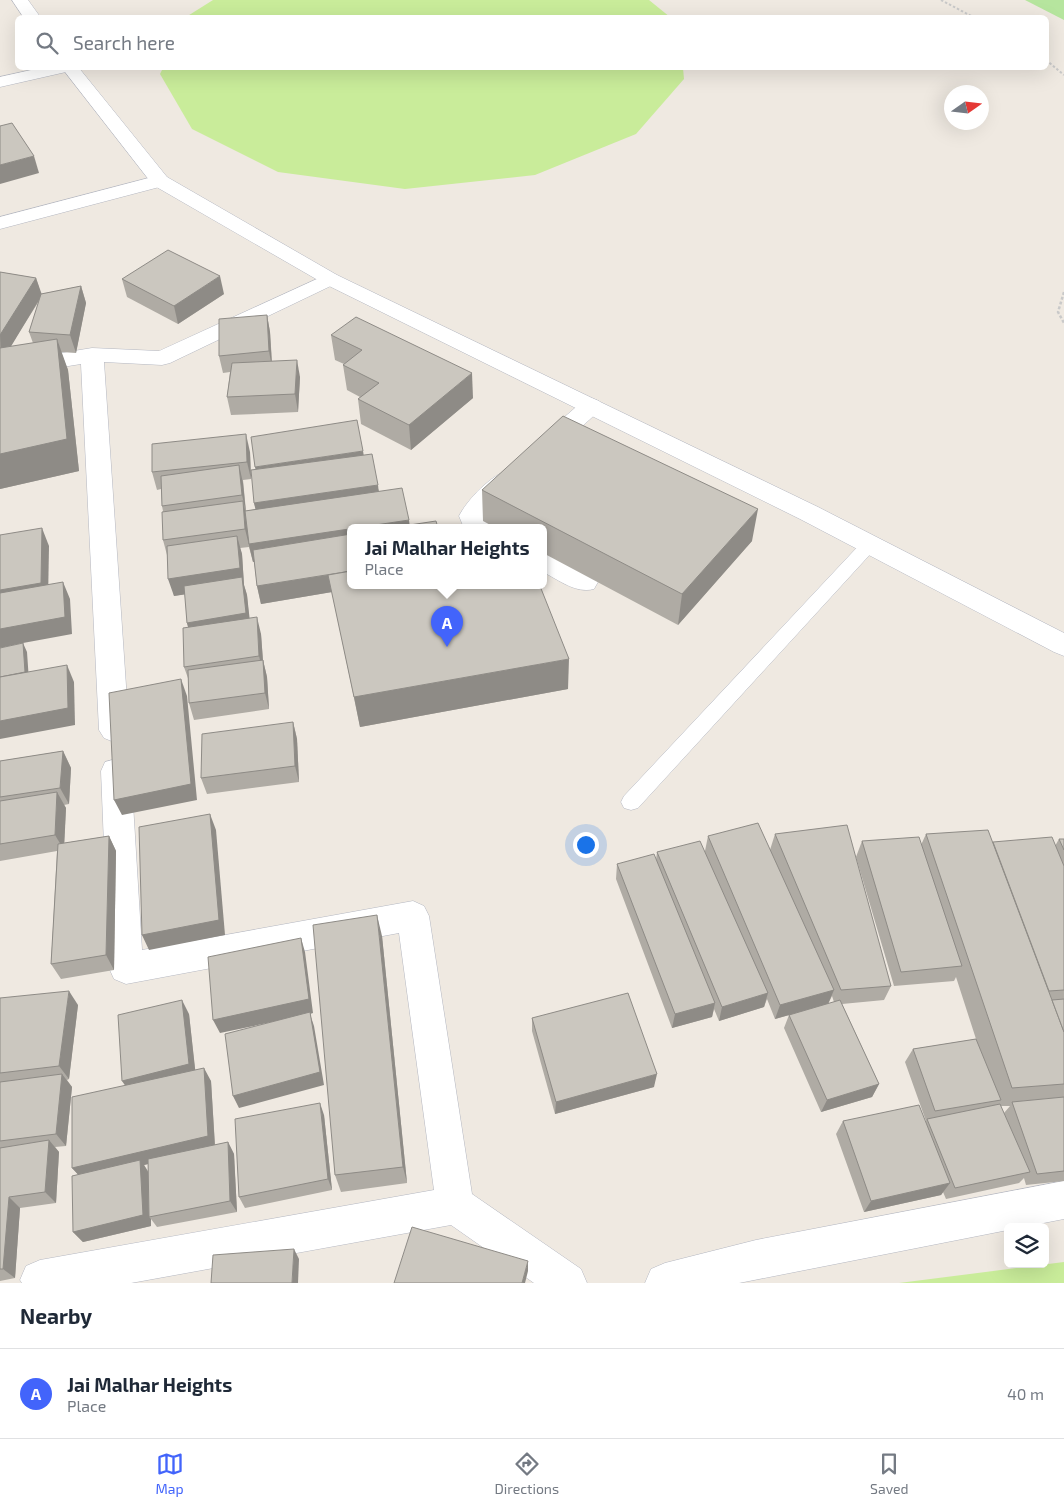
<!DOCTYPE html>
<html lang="en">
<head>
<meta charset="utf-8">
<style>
	:root { --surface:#fff; --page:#f2f2f3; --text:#1f2937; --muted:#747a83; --line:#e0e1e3; --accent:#4264fb }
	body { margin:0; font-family:"Exo 2",sans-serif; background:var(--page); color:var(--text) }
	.controls { position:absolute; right:15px; bottom:15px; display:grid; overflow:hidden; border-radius:8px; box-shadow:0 5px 20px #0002 }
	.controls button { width:45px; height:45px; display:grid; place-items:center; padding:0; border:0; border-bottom:1px solid var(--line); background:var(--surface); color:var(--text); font:25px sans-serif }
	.compass { position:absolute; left:944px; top:85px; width:45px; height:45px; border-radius:50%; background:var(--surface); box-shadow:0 5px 20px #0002; rotate:76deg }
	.you { position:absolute; left:585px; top:844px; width:18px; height:18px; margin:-12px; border:4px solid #fff; border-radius:50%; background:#1a73e8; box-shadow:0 0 0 8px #1a73e833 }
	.badge { display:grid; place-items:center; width:32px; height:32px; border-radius:50%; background:var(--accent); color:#fff; font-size:16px; font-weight:700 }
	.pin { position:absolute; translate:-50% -41px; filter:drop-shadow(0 1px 2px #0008) }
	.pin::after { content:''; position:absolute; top:26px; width:18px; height:15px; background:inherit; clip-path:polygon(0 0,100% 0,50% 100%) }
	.popup { position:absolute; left:347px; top:524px; width:200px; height:65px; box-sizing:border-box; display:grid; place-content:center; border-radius:8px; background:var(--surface); filter:drop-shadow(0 1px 4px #0005); font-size:16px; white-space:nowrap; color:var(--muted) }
	.popup b { font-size:19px; color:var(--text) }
	.popup::after { content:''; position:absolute; left:50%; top:100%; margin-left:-10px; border:10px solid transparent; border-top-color:var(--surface) }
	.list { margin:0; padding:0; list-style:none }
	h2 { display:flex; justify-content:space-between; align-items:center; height:65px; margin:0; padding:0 20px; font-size:21px }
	h2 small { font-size:16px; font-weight:400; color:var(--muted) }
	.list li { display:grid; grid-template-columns:32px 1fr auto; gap:15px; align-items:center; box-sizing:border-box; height:90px; padding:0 20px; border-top:1px solid var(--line) }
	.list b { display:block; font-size:19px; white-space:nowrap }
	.list p { margin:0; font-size:16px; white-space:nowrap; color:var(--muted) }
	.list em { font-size:16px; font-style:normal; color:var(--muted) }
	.icon { flex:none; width:28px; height:28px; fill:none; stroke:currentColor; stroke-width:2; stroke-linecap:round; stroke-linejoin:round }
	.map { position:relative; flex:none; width:1064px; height:1283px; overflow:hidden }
	.search { position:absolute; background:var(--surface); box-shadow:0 5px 20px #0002; left:15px; right:15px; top:15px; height:55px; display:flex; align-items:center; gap:12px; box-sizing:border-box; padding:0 18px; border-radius:8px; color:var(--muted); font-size:19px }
	.sheet { height:155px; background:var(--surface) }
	nav { display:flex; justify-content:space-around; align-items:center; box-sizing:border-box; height:70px; border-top:1px solid var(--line); background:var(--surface); font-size:14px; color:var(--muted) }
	nav a { display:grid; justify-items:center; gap:2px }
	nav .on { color:var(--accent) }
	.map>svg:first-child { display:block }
</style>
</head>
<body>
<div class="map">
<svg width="1064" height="1283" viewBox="0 0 1064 1283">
	<rect width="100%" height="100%" fill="#efe9e1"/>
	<polygon fill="#b6e59e" points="1025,0 1064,0 1064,20"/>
	<g fill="#c9ec9a">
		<polygon points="213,0 649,0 670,17 186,17"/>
		<polygon points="163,68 683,68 684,79 636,134 535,175 405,189 278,172 192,129 160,74"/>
		<polygon points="1064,1262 1064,1283 899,1283"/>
	</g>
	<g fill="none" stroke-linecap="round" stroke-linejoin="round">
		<defs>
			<polygon id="service" points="869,539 875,541 877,545 875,549 638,808 631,810 624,808 621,802 624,796 863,541"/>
			<g id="minor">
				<polygon points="40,68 69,68 66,72 0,87 0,77"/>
				<polygon points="160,175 167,177 170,181 167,185 0,229 0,217"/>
				<polygon points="330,273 337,275 340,279 337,283 170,363 162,365 104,362 129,730 124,738 114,742 104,738 99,730 81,364 0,377 0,363 92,348 159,351"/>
				<polygon points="591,398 599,401 603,406 599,411 555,451 547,453 539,451 535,445 539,439 583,401"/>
				<path d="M509 470 518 472 521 478 518 484 486 514V520L490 522 494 528H464L459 516C467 500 492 474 509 470Z"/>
				<path d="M543 551 594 575 598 582 594 589C576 594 559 580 543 572Z"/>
				<polygon points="116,759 127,762 131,771 142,950 413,901 424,906 429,916 472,1194 581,1269 587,1283 534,1283 451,1225 131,1283 22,1283 20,1280 26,1266 40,1260 434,1190 399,933 126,984 114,979 109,968 101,771 105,762"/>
				<polygon points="1064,1181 1064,1219 1023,1227 1008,1227 1008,1230 739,1283 645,1283 651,1269 665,1263 756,1240"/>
			</g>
			<g id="tertiary">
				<polygon points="12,0 28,0 41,18 24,18"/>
				<polygon points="62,68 79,68 167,177 337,275 818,507 1064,633 1064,656 1054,652 800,519 323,283 153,185"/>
			</g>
		</defs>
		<use href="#service" stroke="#b4b7c1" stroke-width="1"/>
		<use href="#minor" stroke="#b4b7c1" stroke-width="1"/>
		<use href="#tertiary" stroke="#b4b7c1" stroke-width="1"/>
		<g stroke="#c9c9c9" stroke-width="2" stroke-dasharray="2.5 2" stroke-linecap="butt">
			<polyline points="941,0 975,18"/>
			<polyline points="1046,60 1064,75"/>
		</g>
		<polyline stroke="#c9c9c9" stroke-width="2.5" stroke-dasharray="3 2" stroke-linecap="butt" points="1064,292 1058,312 1064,323"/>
		<use href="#service" fill="#fff" fill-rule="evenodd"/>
		<use href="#minor" fill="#fff" fill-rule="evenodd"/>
		<use href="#tertiary" fill="#fff" fill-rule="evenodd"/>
	</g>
	<g fill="#afaba4" fill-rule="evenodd">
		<path d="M0 272 36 278 41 294 81 286 86 303 76 353 61 352 68 370 79 471 0 489ZM39 301 29 332 33 343 10 347Z"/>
		<polygon points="122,279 224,294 178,324 127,297"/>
		<polygon points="267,315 270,332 272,361 300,377 298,412 231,415 227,397 230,372 223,373 219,356"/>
		<polygon points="331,335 473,398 411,450 361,424 358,399 360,397 347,390 343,365 344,364 335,360"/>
		<polygon points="250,452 251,479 243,480 246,511 256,509 254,503 364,455 379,491 410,525 438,528 351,528 568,689 360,727 332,592 261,604 257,586 254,561 253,562 249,547 240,548 242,554 244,585 247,595 249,618 261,634 263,660 267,677 269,709 194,720 189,703 189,681 184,667 188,627 187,623 185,594 174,596 167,555 163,540 163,511 162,506 161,489 157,490 152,472"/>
		<polygon points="482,490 752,541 678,625 543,553 543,528 496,528 483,521"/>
		<polygon points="293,722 297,739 299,782 207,794 201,778"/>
		<polygon points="63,751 71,768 69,804 64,805 66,808 64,843 109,836 116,851 114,970 61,979 51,964 57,851 0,861 0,761"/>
		<path d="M775 834 891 986 884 1000 842 1004 879 1084 872 1097 821 1112 784 1028 789 1015 775 1019 767 999 764 1007 719 1021 714 1009 712 1017 672 1028 616 879 617 864 656 860 657 852 705 851 708 836 770 850ZM832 996 834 1002 828 1004Z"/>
		<path d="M926 834 993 842 1055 846 1059 839H1064V1181L1026 1185 1024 1178 1019 1183 946 1199 943 1192 941 1195 864 1212 836 1134 843 1121H926L905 1062 913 1049 976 1039 956 977 954 981 894 986 856 857 862 841 921 845ZM1001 1106H1010L1004 1113Z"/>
		<polygon points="382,936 407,1183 341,1192 335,1175"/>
		<polygon points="0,998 78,1005 69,1079 67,1080 72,1087 66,1146 55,1147 59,1152 56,1203 20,1208 15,1278 0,1281"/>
		<path d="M189 1014 195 1070 211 1081 215 1145 228 1142 234 1154 237 1212 157 1227 151 1219V1226L83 1242 73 1232 78 1174 72 1168 125 1085ZM148 1164V1171L144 1165Z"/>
		<polygon points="532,1018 654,1087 555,1114 532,1031"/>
		<polygon points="324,1115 332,1190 245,1208 239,1197"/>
	</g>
	<g fill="#8e8b86">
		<polygon points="34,156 39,173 0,184 0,165"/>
		<polygon points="220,276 224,294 178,324 174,306"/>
		<polygon points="36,278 42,295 1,363 0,335"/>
		<polygon points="81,286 86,303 76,353 70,335"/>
		<polygon points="267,315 270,332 272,368 269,351"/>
		<polygon points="57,339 68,370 79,471 0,489 0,454"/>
		<polygon points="297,360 300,377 298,412 295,394"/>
		<polygon points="472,373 473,398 411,450 409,425"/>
		<polygon points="246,434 250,452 251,479 247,462"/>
		<polygon points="363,451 366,468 259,485 255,467"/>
		<polygon points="239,465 243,483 246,513 242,495"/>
		<polygon points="378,485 380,503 258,520 254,503"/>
		<polygon points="243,501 247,519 351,529 351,547 253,562 245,529"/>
		<polygon points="758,509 752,541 678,625 682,594"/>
		<polygon points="409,520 410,528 355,528"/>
		<polygon points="42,528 49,546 48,601 0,609 0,590"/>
		<polygon points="237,536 242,554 244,585 247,595 251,631 192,640 187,623 243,586 174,596 168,579"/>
		<polygon points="328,575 332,592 261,604 257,586"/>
		<polygon points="63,582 70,599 72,634 23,643 27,652 29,681 0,688 23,643 0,648 0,629"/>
		<polygon points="257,617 261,634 263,662 263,660 267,677 269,709 265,693 263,672 259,656"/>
		<polygon points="569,659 568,689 360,727 354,697"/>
		<polygon points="67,665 74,682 75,725 0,739 0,721"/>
		<polygon points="181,679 187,696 197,800 122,815 114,800"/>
		<polygon points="293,722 297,739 299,782 295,766"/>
		<polygon points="63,751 71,768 69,804 60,788"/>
		<polygon points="57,792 66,808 64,850 55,835"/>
		<polygon points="210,814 216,830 225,935 149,950 142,935"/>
		<polygon points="109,836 116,851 114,970 106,955"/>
		<polygon points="377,915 382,936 407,1183 403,1167"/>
		<polygon points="301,938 305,952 313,1013 310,1014 314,1026 324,1085 239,1108 233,1096 310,1014 220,1033 213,1020"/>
		<polygon points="834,990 828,1004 775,1019 780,1005"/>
		<polygon points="69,991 78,1005 69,1079 59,1066"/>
		<polygon points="768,993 764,1007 719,1021 722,1007"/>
		<polygon points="182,1000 189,1014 196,1077 131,1094 122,1081"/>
		<polygon points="715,1003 712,1017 672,1028 675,1014"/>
		<polygon points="204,1068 211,1081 215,1148 144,1165 148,1172 149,1217 151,1219 151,1226 83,1242 73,1232 82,1179 72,1168"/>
		<polygon points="62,1074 72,1087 66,1146 56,1134"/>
		<polygon points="657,1074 654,1087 555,1114 556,1102"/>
		<polygon points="879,1084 872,1097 821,1112 827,1100"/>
		<polygon points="320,1103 324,1115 332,1190 328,1179"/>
		<polygon points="49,1140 59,1152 56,1203 45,1192"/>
		<polygon points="228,1142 234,1154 237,1212 230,1201"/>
		<polygon points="950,1183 941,1195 864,1212 871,1201"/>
		<polygon points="9,1197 20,1208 15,1278 3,1269"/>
		<polygon points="294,1249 299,1259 298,1283 292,1283"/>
		<polygon points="528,1261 528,1271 525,1283 522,1283"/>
	</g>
	<g fill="#cbc7bf" stroke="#8e8b86">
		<polygon points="12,123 34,156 0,165 0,126"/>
		<polygon points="168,250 220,276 174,306 122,279"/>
		<polygon points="0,272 36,278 0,335"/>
		<polygon points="81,286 70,335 29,332 41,294"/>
		<polygon points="267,315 269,351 219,356 219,319"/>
		<polygon points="356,317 472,373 409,425 358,399 379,383 343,365 362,350 331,335"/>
		<polygon points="57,339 67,439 0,454 0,348"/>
		<polygon points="297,360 295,394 227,397 232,363"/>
		<polygon points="563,416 758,509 682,594 482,490"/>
		<polygon points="357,420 363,451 255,467 251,437"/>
		<polygon points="246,434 247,462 152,472 152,444"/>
		<polygon points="372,454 378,485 254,503 251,470"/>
		<polygon points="239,465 242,495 162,506 161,476"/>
		<polygon points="402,488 409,520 249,544 245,511"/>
		<polygon points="243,501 245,529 163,540 162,512"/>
		<polygon points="436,521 438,528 390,528"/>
		<polygon points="42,528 41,583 0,590 0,535"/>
		<polygon points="351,534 351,571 257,586 253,550"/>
		<polygon points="237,536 240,568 168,579 167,546"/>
		<polygon points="351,571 351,586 540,586 569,659 354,697 328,575"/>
		<polygon points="242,577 246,613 187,623 184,586"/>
		<polygon points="63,582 65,617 0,629 0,593"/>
		<polygon points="257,617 259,656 184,667 183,628"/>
		<polygon points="23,643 25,672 0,677 0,648"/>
		<polygon points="263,660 265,693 189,703 188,670"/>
		<polygon points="67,665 68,708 0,721 0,677"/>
		<polygon points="181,679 191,784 114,800 109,693"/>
		<polygon points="293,722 295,766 201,778 202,734"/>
		<polygon points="63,751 60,788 0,797 0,761"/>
		<polygon points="57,792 55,835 0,844 0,801"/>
		<polygon points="210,814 219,920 142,935 139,827"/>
		<polygon points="758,823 834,990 780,1005 708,836"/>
		<polygon points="847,825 891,986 841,990 775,834"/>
		<polygon points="988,830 1064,1032 1064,1084 1012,1088 926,834"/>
		<polygon points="109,836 106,955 51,964 58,844"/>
		<polygon points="919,837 962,966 901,972 862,841"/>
		<polygon points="1052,837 1064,866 1064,990 1049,991 993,842"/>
		<polygon points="1059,839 1064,839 1064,850"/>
		<polygon points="700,841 768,993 722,1007 657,852"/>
		<polygon points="654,854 715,1003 675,1014 617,864"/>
		<polygon points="377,915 403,1167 335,1175 313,925"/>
		<polygon points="301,938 309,999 213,1020 208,957"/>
		<polygon points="69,991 59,1066 0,1073 0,998"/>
		<polygon points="628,993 657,1074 556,1102 532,1018"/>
		<polygon points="1064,999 1064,1032 1052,1000"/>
		<polygon points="182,1000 189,1064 122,1081 118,1015"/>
		<polygon points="840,1000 879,1084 827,1100 789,1015"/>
		<polygon points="310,1012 320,1072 233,1096 225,1034"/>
		<polygon points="976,1039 1001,1100 935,1111 913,1049"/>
		<polygon points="204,1068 208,1136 72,1168 72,1097"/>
		<polygon points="62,1074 56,1134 0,1141 0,1082"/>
		<polygon points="1064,1097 1064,1171 1037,1174 1012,1102"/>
		<polygon points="320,1103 328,1179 239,1197 235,1119"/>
		<polygon points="1000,1104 1030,1172 955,1188 927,1119"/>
		<polygon points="919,1105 950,1183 871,1201 843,1121"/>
		<polygon points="49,1140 45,1192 9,1197 3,1269 0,1269 0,1148"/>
		<polygon points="228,1142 230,1201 149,1217 148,1159"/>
		<polygon points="140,1160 143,1215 73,1232 72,1176"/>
		<polygon points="412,1227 528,1261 522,1283 394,1283"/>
		<polygon points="294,1249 292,1283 211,1283 213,1255"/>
	</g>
</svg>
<div class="controls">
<button><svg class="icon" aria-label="layers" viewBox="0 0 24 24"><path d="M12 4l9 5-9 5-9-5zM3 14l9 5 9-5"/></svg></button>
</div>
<svg class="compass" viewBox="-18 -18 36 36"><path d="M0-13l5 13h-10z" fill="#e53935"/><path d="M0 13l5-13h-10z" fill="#747a83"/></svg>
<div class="you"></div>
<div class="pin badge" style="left:447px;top:647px">A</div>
<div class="popup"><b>Jai Malhar Heights</b>Place</div>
<div class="search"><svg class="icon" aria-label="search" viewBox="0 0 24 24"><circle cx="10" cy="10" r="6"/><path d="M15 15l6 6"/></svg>Search here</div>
</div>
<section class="sheet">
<h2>Nearby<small></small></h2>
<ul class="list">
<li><span class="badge">A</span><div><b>Jai Malhar Heights</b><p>Place</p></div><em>40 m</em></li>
</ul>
</section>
<nav>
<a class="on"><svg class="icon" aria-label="map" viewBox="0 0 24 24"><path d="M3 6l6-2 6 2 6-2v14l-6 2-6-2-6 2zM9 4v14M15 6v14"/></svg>Map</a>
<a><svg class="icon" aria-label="directions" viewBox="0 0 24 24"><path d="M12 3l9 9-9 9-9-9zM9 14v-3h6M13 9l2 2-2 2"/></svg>Directions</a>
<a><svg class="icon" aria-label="saved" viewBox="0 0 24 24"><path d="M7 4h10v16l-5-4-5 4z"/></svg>Saved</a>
</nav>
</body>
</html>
